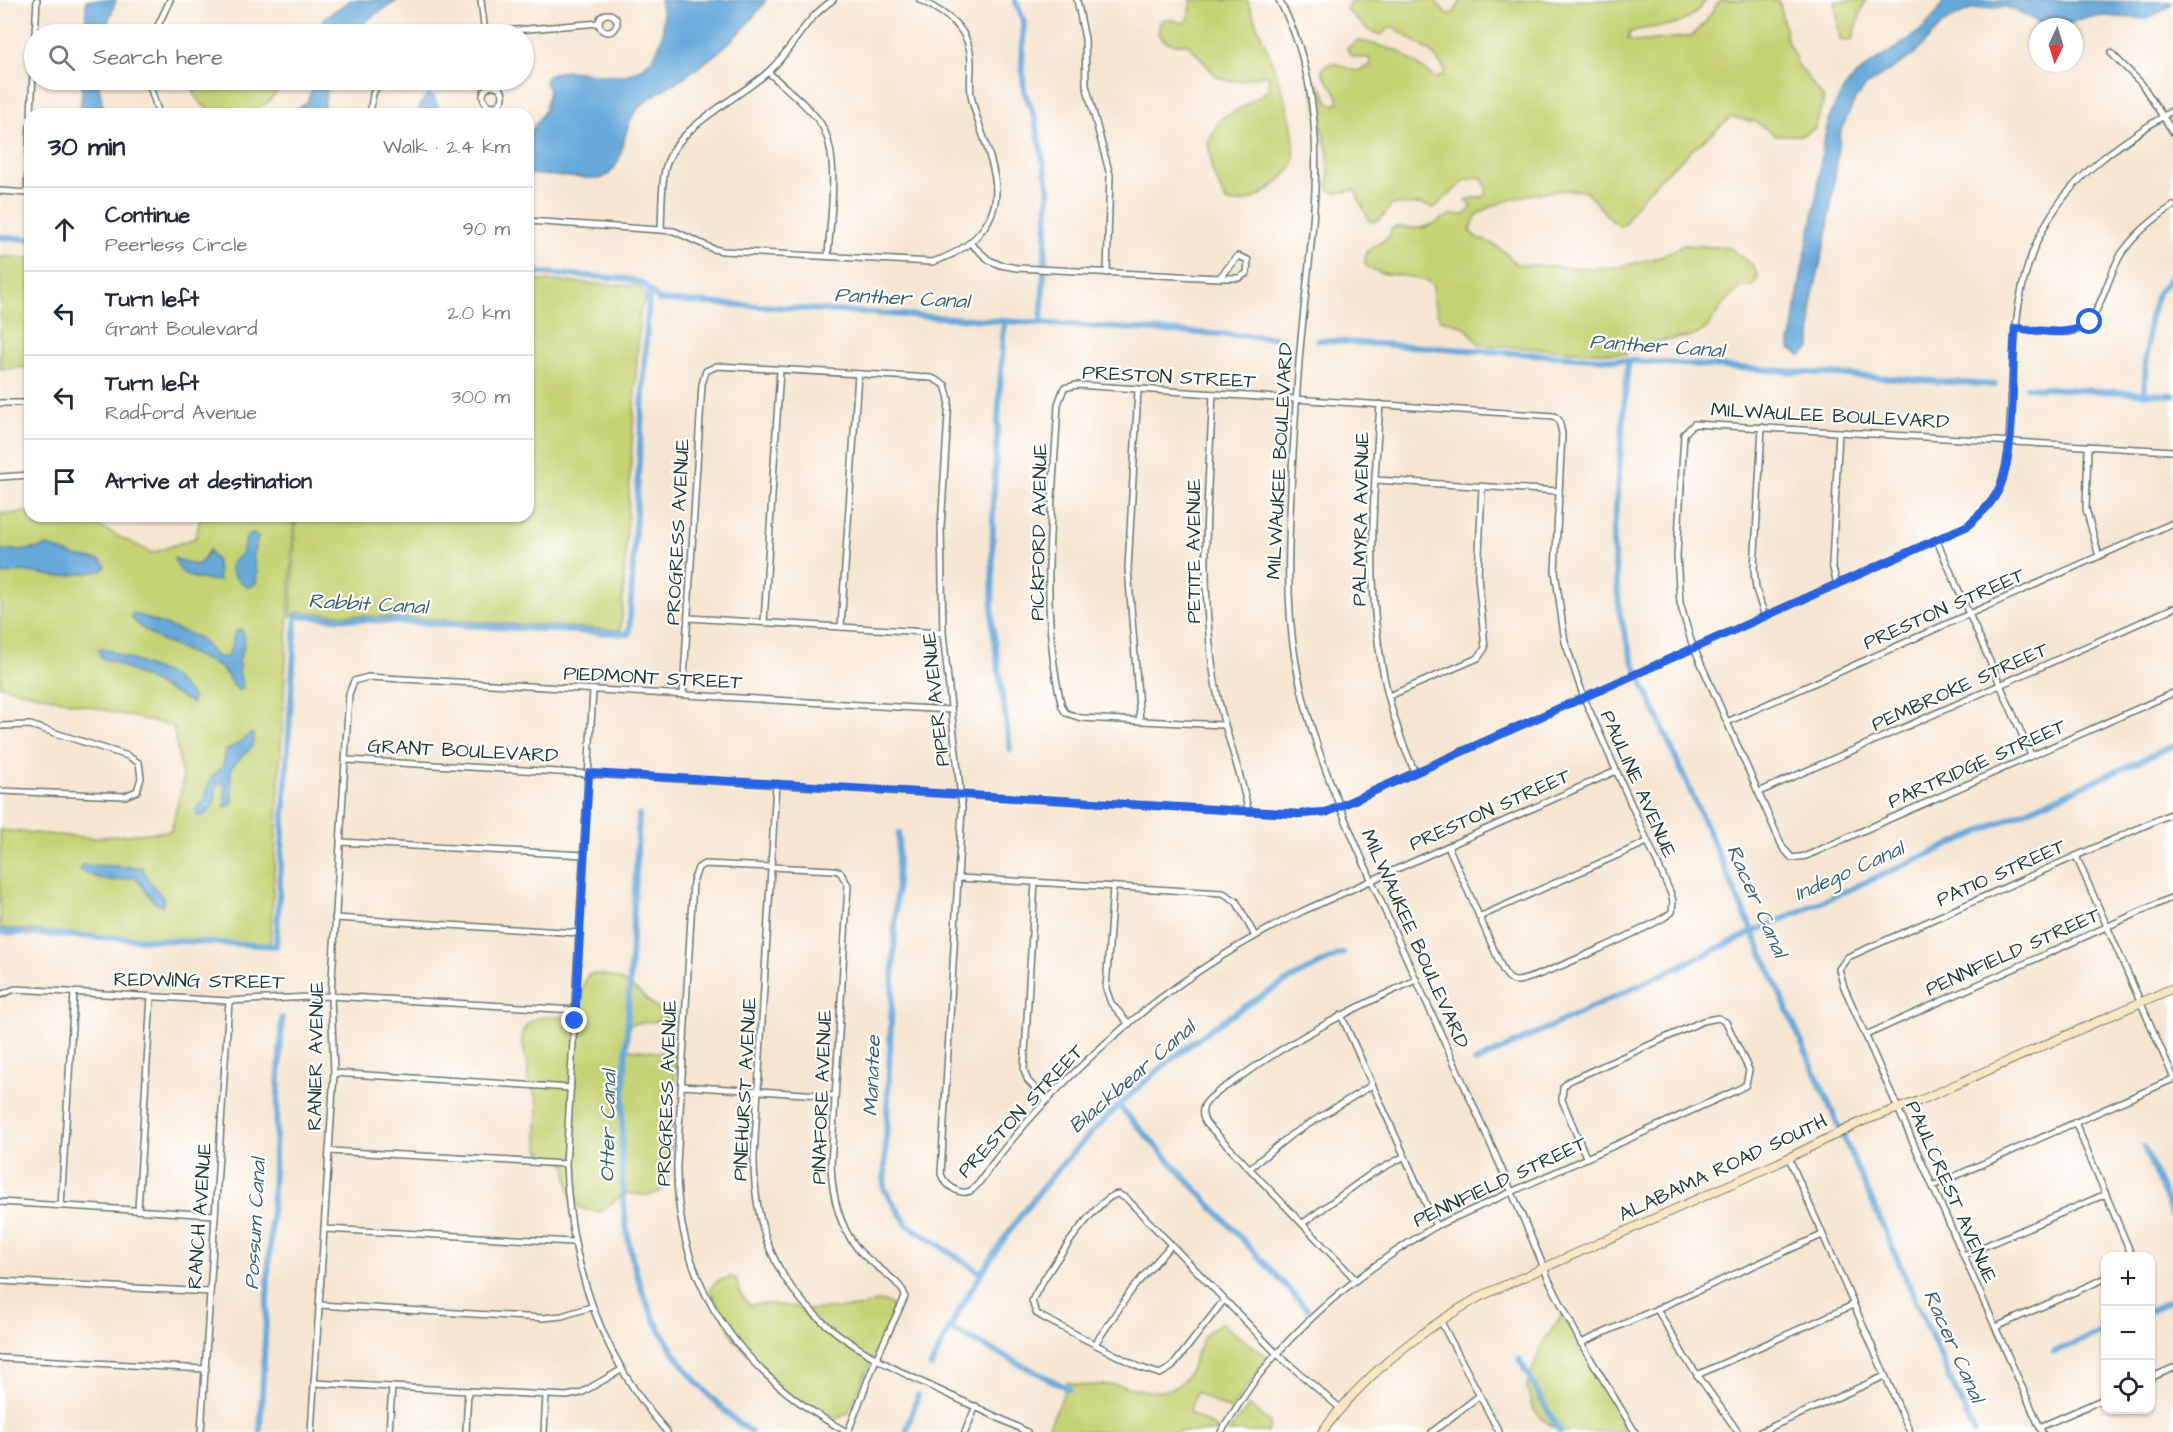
<!DOCTYPE html>
<html lang="en">
<head>
<meta charset="utf-8">
<style>
	:root { --surface:#fff; --page:#f2f2f3; --text:#1f2937; --muted:#747a83; --line:#e0e1e3 }
	body { margin:0; font-family:"Architects Daughter",sans-serif; background:var(--page); color:var(--text) }
	.controls { position:absolute; right:18px; bottom:18px; display:grid; overflow:hidden; border-radius:12px; box-shadow:0 2px 4px #0004 }
	.controls button { width:54px; height:54px; display:grid; place-items:center; padding:0; border:0; border-bottom:2px solid var(--line); background:var(--surface); color:var(--text); font:30px sans-serif }
	.compass { position:absolute; left:2029px; top:18px; width:54px; height:54px; border-radius:50%; background:var(--surface); box-shadow:0 2px 4px #0004; rotate:184deg }
	.stop { position:absolute; width:18px; height:18px; margin:-14px; border:4px solid #2563eb; border-radius:50%; background:#fff }
	.stop.end { background:#2563eb; border-color:#fff; box-shadow:0 2px 6px #0008 }
	.list { margin:0; padding:0; list-style:none }
	h2 { display:flex; justify-content:space-between; align-items:center; height:78px; margin:0; padding:0 24px; font-size:26px }
	h2 small { font-size:20px; font-weight:400; color:var(--muted) }
	.list li { display:grid; grid-template-columns:39px 1fr auto; gap:18px; align-items:center; box-sizing:border-box; height:84px; padding:0 24px; border-top:2px solid var(--line) }
	.list b { display:block; font-size:22px; white-space:nowrap }
	.list p { margin:0; font-size:20px; white-space:nowrap; color:var(--muted) }
	.list em { font-size:20px; font-style:normal; color:var(--muted) }
	.icon { flex:none; width:33px; height:33px; fill:none; stroke:currentColor; stroke-width:2; stroke-linecap:round; stroke-linejoin:round }
	.map { position:relative; flex:none; width:2173px; height:1432px; overflow:hidden }
	.search { position:absolute; background:var(--surface); box-shadow:0 2px 4px #0004; left:24px; top:24px; width:510px; height:66px; display:flex; align-items:center; gap:15px; box-sizing:border-box; padding:0 21px; border-radius:33px; color:var(--muted); font-size:22px }
	.panel { position:absolute; background:var(--surface); box-shadow:0 2px 4px #0004; left:24px; top:108px; width:510px; height:414px; border-radius:18px }
	.map>svg:first-child { display:block }
</style>
</head>
<body>
<div class="map">
<svg width="2173" height="1432" viewBox="0 0 2173 1432">
	<rect width="100%" height="100%" fill="#fff"/>
	<filter id="ink" filterUnits="userSpaceOnUse"><feTurbulence type="fractalNoise" baseFrequency=".0167" numOctaves="2"/><feDisplacementMap in="SourceGraphic" scale="12" xChannelSelector="R" yChannelSelector="G"/><feConvolveMatrix kernelMatrix="1 2 1 2 8 2 1 2 1" color-interpolation-filters="sRGB"/></filter>
	<filter id="wash" filterUnits="userSpaceOnUse"><feTurbulence type="fractalNoise" baseFrequency=".008" numOctaves="4" result="noise"/><feDisplacementMap in="SourceGraphic" scale="24" xChannelSelector="R" yChannelSelector="G"/><feGaussianBlur stdDeviation="1.35" result="paint"/><feColorMatrix in="noise" values="0 0 0 0 0 0 0 0 0 0 0 0 0 0 0 0 0 1.4 0 .05"/><feComposite in="paint" operator="in"/></filter>
	<g filter="url(#wash)">
		<rect width="100%" height="100%" fill="#f6e6d1"/>
		<g fill="#c6d375" stroke="#728854" stroke-width="1.5">
			<path d="M1191 0H1247C1262 40 1305 128 1292 168 1274 187 1254 207 1226 202L1212 170 1208 142 1221 118 1240 109 1269 89V75C1247 75 1239 88 1216 76L1188 44C1175 44 1166 46 1158 33L1161 20 1168 19 1183 23 1188 19Z"/>
			<path d="M1351 0H1435L1447 14 1454 13 1461 0H1706C1682 33 1665 22 1630 32L1628 40 1636 42 1692 36 1704 24 1720 0H1779L1787 40 1799 66 1824 99 1815 128 1803 135H1775L1756 122 1731 117C1707 138 1632 195 1626 224L1619 226 1608 217 1586 191C1552 188 1504 196 1476 216L1470 231C1477 241 1487 240 1496 246 1504 251 1510 257 1516 264L1579 268 1619 267 1660 257 1684 245 1700 246 1730 248 1754 266 1758 278 1753 286 1740 288 1724 303 1706 329 1694 336 1646 343 1625 354 1480 345 1465 327 1440 319 1433 300V285C1412 270 1385 281 1365 265L1366 252 1389 237 1392 228C1403 225 1414 230 1425 227 1444 222 1443 212 1465 215L1472 207 1465 200 1485 196 1487 189 1481 177 1466 180 1434 208 1420 204 1392 205C1384 213 1382 224 1369 221L1355 190 1335 193 1329 189 1328 154 1311 85 1314 79 1323 90 1328 102 1334 105 1339 102C1337 88 1325 83 1322 70 1331 55 1344 70 1358 71L1371 65 1369 58C1358 58 1351 59 1347 48L1358 40 1399 51 1435 78 1442 76 1445 70 1432 53 1395 28 1391 27 1381 35 1369 31 1346 9Z"/>
			<polygon points="1835,0 1865,0 1853,38 1847,41 1840,40"/>
			<path d="M192 80H286C279 87 273 99 264 105 237 123 193 117 192 80Z"/>
			<polygon points="0,257 30,258 30,367 0,369"/>
			<polygon points="528,280 639,286 646,298 640,310 621,630 297,612 291,616 296,516 528,516"/>
			<polygon points="30,512 30,516 78,516 152,553 195,538 201,516 294,516 270,947 0,928 0,830 93,838 171,831 183,781 173,726 0,686 0,514"/>
			<path d="M589 974C626 972 644 998 669 1020L630 1024 628 1049 676 1054V1059L669 1172 665 1187C652 1200 638 1194 624 1193L604 1210 596 1212 580 1208 570 1194 566 1164 540 1151C535 1135 538 1121 538 1105 537 1095 531 1088 528 1079 527 1074 529 1070 528 1065 526 1050 514 1035 530 1022 543 1012 562 1022 574 1012 585 1003 579 985 589 974Z"/>
			<path d="M731 1277 737 1279 739 1292 749 1305C770 1302 785 1306 806 1309 817 1311 844 1308 858 1307 871 1307 880 1295 893 1306V1312L848 1413 839 1418 826 1416 800 1406 788 1397 734 1339 710 1289 717 1281Z"/>
			<polygon points="1564,1312 1622,1414 1623,1432 1559,1432 1540,1417 1532,1407 1527,1388 1530,1375 1544,1341"/>
			<path d="M1222 1324 1268 1357 1230 1410 1196 1392 1189 1412 1222 1432H1064L1055 1431 1049 1425 1060 1403 1067 1382C1084 1389 1099 1383 1116 1385 1132 1387 1146 1393 1162 1391 1204 1385 1187 1334 1222 1324Z"/>
			<polygon points="1249,1406 1270,1422 1268,1432 1228,1432"/>
		</g>
		<g fill="#66a9da" stroke="#427387" stroke-width="1.5">
			<polygon points="86,0 116,0 104,34 85,34"/>
			<polygon points="351,0 398,0 371,17 353,34 324,34 322,19"/>
			<path d="M660 0H766C745 31 714 58 682 78 665 89 647 97 634 114 619 134 627 171 599 179L528 174V136L545 110 549 90 545 82 547 77C574 57 627 99 655 54 665 36 665 20 660 0Z"/>
			<path d="M1944 0 2173 2 2166 9 2147 19 2106 16 2083 18 2062 27 2045 26 2018 11 2006 7 1972 9 1945 22 1912 56 1867 85 1856 98 1841 130 1827 234 1812 299 1811 348 1801 356 1790 349V342C1795 326 1795 310 1798 293 1804 257 1813 222 1818 186 1822 156 1823 125 1839 97 1863 54 1923 47 1944 0Z"/>
			<polygon points="83,80 98,80 104,114 80,114"/>
			<polygon points="316,80 329,80 322,114 289,114 307,102"/>
			<polygon points="430,94 434,97 441,114 417,114 423,99"/>
			<path d="M252 534 258 537 253 556 257 573 256 583 249 588C241 582 230 576 230 565L242 552 247 536Z"/>
			<polygon points="48,546 75,556 100,560 106,566 102,571 58,577 23,571 1,575 0,550 27,550"/>
			<path d="M209 550 217 562 219 581C199 579 180 580 174 558L194 565 201 563Z"/>
			<path d="M133 613 200 638 216 657H228L235 632 241 629C251 643 237 654 239 668 239 675 243 681 243 688L239 691C229 684 229 673 219 667 195 652 144 640 131 616Z"/>
			<polygon points="103,648 172,676 193,697 192,703 116,663 101,658 98,649"/>
			<path d="M249 734H254C257 750 238 756 232 768 228 776 234 794 232 805L225 807V784L217 783 214 805 204 816H197L196 809 205 798 210 779 223 766 226 750 239 743Z"/>
			<path d="M82 865 142 867 149 881 164 899 163 906 155 903 135 877C116 884 98 880 80 870Z"/>
		</g>
		<g fill="none" stroke-linecap="round" stroke-linejoin="round">
			<g stroke="#66a9da" stroke-width="6">
				<polyline points="1015,0 1024,21 1022,63 1024,91 1035,118 1049,190 1041,323"/>
				<polyline points="0,237 30,239"/>
				<polyline points="528,272 627,279 642,283 659,300 1281,338"/>
				<polyline points="1004,321 993,504 992,623 1010,749"/>
				<polyline points="1318,340 1995,385"/>
				<polyline points="1628,361 1613,543 1620,615 1632,659 1974,1432"/>
				<polyline points="2027,387 2173,395"/>
				<polyline points="2144,393 2149,321 2158,293 2173,275"/>
				<path d="M639 815C635 888 631 960 627 1033 620 1161 605 1280 698 1383 714 1400 731 1419 751 1432"/>
				<polyline points="899,833 884,1189 907,1224 981,1273"/>
				<polyline points="0,932 276,946 296,616 629,634 649,290"/>
				<polyline points="1475,1062 1753,932 2173,746"/>
				<polyline points="1119,1106 1307,1309"/>
				<polyline points="2144,1147 2173,1217"/>
				<polyline points="2150,1310 2173,1300"/>
				<polyline points="949,1328 1069,1389"/>
				<polyline points="2054,1352 2106,1330"/>
				<polyline points="1519,1359 1560,1432"/>
				<path d="M931 1366C1014 1187 1163 1035 1343 953"/>
				<polyline points="260,1432 282,1018"/>
				<polyline points="906,1432 918,1395"/>
			</g>
		</g>
	</g>
	<g filter="url(#ink)">
		<g fill="none" stroke-linecap="round" stroke-linejoin="round">
			<defs>
				<g id="street">
					<polyline points="481,0 485,34"/>
					<polyline points="1077,0 1085,39 1086,85 1110,175 1107,273"/>
					<path d="M1279 0C1335 102 1313 219 1302 329 1297 376 1295 423 1292 470 1289 533 1285 596 1295 658 1310 748 1349 828 1385 911 1440 1033 1498 1155 1549 1280L1581 1343 1635 1432"/>
					<circle cx="608" cy="23" r="9"/>
					<polyline points="35,34 37,0"/>
					<polyline points="154,34 170,0"/>
					<polyline points="467,34 599,23"/>
					<polyline points="2111,53 2141,83 2173,132"/>
					<path d="M768 72C785 88 808 105 821 124 841 156 830 219 828 256"/>
					<polyline points="148,80 159,114"/>
					<circle cx="493" cy="96" r="10"/>
					<polyline points="31,114 34,51"/>
					<polyline points="370,114 373,94 380,80"/>
					<polyline points="0,191 28,193"/>
					<polyline points="27,193 30,127"/>
					<path d="M528 221 674 231 713 249 723 251 932 262C969 251 1002 222 995 179 991 152 978 126 972 100 969 88 971 76 971 63 971 29 948 14 920 0"/>
					<path d="M661 229C662 210 661 189 665 170 674 126 738 100 769 71 795 47 802 21 833 0"/>
					<polyline points="971,244 989,260 1000,265 1017,268 1219,278 1238,256 1248,260 1247,273 1239,278 1219,278"/>
					<path d="M2015 328C2034 329 2062 336 2080 329 2100 320 2108 273 2122 253 2136 233 2153 219 2173 206"/>
					<polyline points="1138,390 1128,568 1140,721"/>
					<path d="M1213 394C1208 491 1199 586 1215 682 1222 726 1240 767 1248 810"/>
					<polyline points="0,403 30,403"/>
					<path d="M1380 404C1371 529 1360 655 1415 772"/>
					<polyline points="1762,427 1754,570 1756,589 1765,617"/>
					<polyline points="2088,446 2086,509 2099,556"/>
					<polyline points="2173,451 1694,424 1684,434 1677,556 1680,603 1691,641 1783,848 1792,858 1806,856 2173,693"/>
					<polyline points="0,477 30,475"/>
					<polyline points="1375,480 1559,491"/>
					<polyline points="1937,541 2031,755"/>
					<polyline points="1837,585 1832,564 1839,432"/>
					<polyline points="688,618 943,633"/>
					<polyline points="764,622 780,370"/>
					<polyline points="841,627 858,374"/>
					<path d="M593 690 566 1164C570 1265 600 1356 667 1432"/>
					<path d="M683 694 702 384 706 371 717 366 932 378 945 385 949 399 941 527 943 633 962 808 941 1174C944 1183 958 1196 970 1191 978 1187 985 1174 990 1167 1016 1133 1045 1101 1076 1071 1142 1006 1220 952 1303 911L1616 771"/>
					<polyline points="1389,696 1478,658 1485,648 1478,576 1482,487"/>
					<polyline points="1727,722 2173,523"/>
					<path d="M1223 725 1081 718 1066 713 1062 707C1038 609 1053 503 1058 404L1064 388 1077 385 1554 416 1559 420 1562 434 1555 571 1565 642 1584 698 1671 894 1673 901 1672 912C1661 923 1530 982 1516 981 1510 981 1506 975 1503 970L1448 846"/>
					<polyline points="0,726 30,725 128,756 139,763 141,778 137,791 125,796 0,791"/>
					<path d="M346 760 1298 814 1327 812 1967 526C1980 515 1992 504 1999 488 2010 463 2009 433 2011 407 2014 341 2014 275 2050 217 2080 168 2126 140 2173 110"/>
					<path d="M776 784 754 1157C753 1336 896 1364 1027 1432"/>
					<polyline points="1759,792 2173,608"/>
					<polyline points="340,842 584,855"/>
					<polyline points="2076,856 2173,1076"/>
					<polyline points="959,878 1223,893 1236,901 1255,936"/>
					<polyline points="1035,882 1024,1070 1028,1081 1047,1100"/>
					<polyline points="1113,887 1106,989 1111,1003 1129,1024"/>
					<polyline points="1479,917 1647,842"/>
					<polyline points="335,918 580,933"/>
					<polyline points="0,995 15,989 229,1001 331,996 575,1010"/>
					<polyline points="1341,1015 1436,1226"/>
					<polyline points="1866,1035 2173,897"/>
					<polyline points="334,1073 571,1088"/>
					<polyline points="682,1086 835,1096"/>
					<polyline points="2075,1122 2132,1256"/>
					<polyline points="329,1151 566,1164"/>
					<polyline points="1789,1158 1910,1432"/>
					<polyline points="1250,1168 1291,1135 1372,1085"/>
					<polyline points="1933,1186 2173,1079"/>
					<polyline points="0,1202 215,1215"/>
					<polyline points="61,1206 74,993"/>
					<polyline points="138,1210 151,997"/>
					<polyline points="1303,1223 1368,1176 1403,1157"/>
					<polyline points="324,1229 573,1242"/>
					<polyline points="1964,1255 2106,1194"/>
					<path d="M1355 1279 1206 1123C1203 1118 1201 1112 1204 1106 1209 1096 1226 1087 1236 1080 1292 1039 1353 1008 1416 980"/>
					<polyline points="0,1281 210,1292"/>
					<path d="M1224 1300 1172 1367 1160 1374 1139 1367 1044 1318 1036 1313 1032 1301C1041 1280 1097 1196 1118 1194L1127 1199 1277 1354 1340 1408"/>
					<polyline points="319,1305 543,1318 562,1316 591,1307"/>
					<polyline points="1657,1309 1684,1356 1738,1432"/>
					<polyline points="1440,1320 1499,1432"/>
					<polyline points="1996,1327 2106,1278"/>
					<polyline points="1581,1343 1822,1235"/>
					<polyline points="1095,1344 1133,1288 1171,1245"/>
					<polyline points="0,1358 206,1369"/>
					<polyline points="1697,1375 1853,1305"/>
					<polyline points="2150,1378 2173,1368"/>
					<polyline points="314,1383 567,1396 581,1393 621,1370"/>
					<polyline points="2040,1427 2106,1398"/>
					<polyline points="201,1432 229,1001"/>
					<polyline points="311,1432 334,1073 331,996 349,694 354,681 368,677 951,710"/>
					<polyline points="389,1432 392,1387"/>
					<polyline points="466,1432 468,1391"/>
					<polyline points="544,1432 546,1396"/>
					<path d="M847 1432C743 1376 675 1286 677 1164L693 882 698 868 704 864 834 870 840 872 848 885 831 1165C832 1195 838 1224 857 1248 868 1263 904 1282 905 1297L876 1359 848 1432"/>
					<polyline points="965,1432 976,1406"/>
					<path d="M1221 1432C1235 1411 1247 1389 1263 1370 1311 1311 1370 1265 1436 1226L1735 1091 1746 1085 1749 1070 1726 1022 1718 1018 1703 1021 1569 1081 1563 1087 1562 1100 1586 1157"/>
					<polyline points="1432,1432 1479,1396"/>
					<polyline points="1760,1432 1885,1376"/>
					<polyline points="2042,1432 1844,987 1839,969 1848,957 2173,813"/>
				</g>
				<path id="secondary" d="M1322 1432C1364 1375 1419 1331 1481 1296L1778 1163 1863 1121 1919 1101 2173 988"/>
			</defs>
			<use href="#street" stroke="#6a786b" stroke-width="8"/>
			<use href="#secondary" stroke="#6a786b" stroke-width="10"/>
			<use href="#street" stroke="#fff" stroke-width="5"/>
			<use href="#secondary" stroke="#fbe6c4" stroke-width="8"/>
		</g>
	</g>
	<g fill="none" stroke-linecap="round" stroke-linejoin="round" filter="url(#ink)">
		<path stroke="#2563eb" stroke-width="8" d="M575 1021 589 773 1298 814 1327 812 1967 526C1980 514 1993 503 2000 487 2017 444 2011 375 2015 328 2038 330 2071 338 2090 322"/>
	</g>
	<g text-anchor="middle" dominant-baseline="central" stroke-width="4.5" stroke-linejoin="round" paint-order="stroke">
		<g font-size="20" fill="#1f3d34" stroke="#fff">
			<text transform="translate(1169 377) rotate(3)">PRESTON STREET</text>
			<text transform="translate(1830 416) rotate(3)">MILWAULEE BOULEVARD</text>
			<text transform="translate(1280 461) rotate(-87)">MILWAUKEE BOULEVARD</text>
			<text transform="translate(1361 519) rotate(-89)">PALMYRA AVENUE</text>
			<text transform="translate(678 532) rotate(-87)">PROGRESS AVENUE</text>
			<text transform="translate(1039 532) rotate(-89)">PICKFORD AVENUE</text>
			<text transform="translate(1194 551) rotate(-90)">PETITE AVENUE</text>
			<text transform="translate(1944 609) rotate(-24)">PRESTON STREET</text>
			<text transform="translate(653 678) rotate(3)">PIEDMONT STREET</text>
			<text transform="translate(1960 687) rotate(-24)">PEMBROKE STREET</text>
			<text transform="translate(936 699) rotate(-96)">PIPER AVENUE</text>
			<text transform="translate(463 751) rotate(3)">GRANT BOULEVARD</text>
			<text transform="translate(1977 764) rotate(-24)">PARTRIDGE STREET</text>
			<text transform="translate(1638 784) rotate(66)">PAULINE AVENUE</text>
			<text transform="translate(1490 810) rotate(-24)">PRESTON STREET</text>
			<text transform="translate(2001 873) rotate(-24)">PATIO STREET</text>
			<text transform="translate(1415 939) rotate(66)">MILWAUKEE BOULEVARD</text>
			<text transform="translate(2013 952) rotate(-24)">PENNFIELD STREET</text>
			<text transform="translate(199 981) rotate(1)">REDWING STREET</text>
			<text transform="translate(316 1056) rotate(-89)">RANIER AVENUE</text>
			<text transform="translate(745 1089) rotate(-87)">PINEHURST AVENUE</text>
			<text transform="translate(667 1093) rotate(-88)">PROGRESS AVENUE</text>
			<text transform="translate(822 1097) rotate(-88)">PINAFORE AVENUE</text>
			<text transform="translate(1021 1111) rotate(-47)">PRESTON STREET</text>
			<text transform="translate(1723 1168) rotate(-25)">ALABAMA ROAD SOUTH</text>
			<text transform="translate(1500 1182) rotate(-25)">PENNFIELD STREET</text>
			<text transform="translate(1951 1192) rotate(66)">PAULCREST AVENUE</text>
			<text transform="translate(200 1216) rotate(-86)">RANCH AVENUE</text>
		</g>
		<g font-size="21" font-style="italic" fill="#38636e" stroke="#fff">
			<text transform="translate(902 298) rotate(3)">Panther Canal</text>
			<text transform="translate(1657 346) rotate(4)">Panther Canal</text>
			<text transform="translate(368 604) rotate(3)">Rabbit Canal</text>
			<text transform="translate(1849 871) rotate(-24)">Indego Canal</text>
			<text transform="translate(1757 901) rotate(66)">Racer Canal</text>
			<text transform="translate(872 1076) rotate(-88)">Manatee</text>
			<text transform="translate(1132 1077) rotate(-41)">Blackbear Canal</text>
			<text transform="translate(608 1126) rotate(-89)">Otter Canal</text>
			<text transform="translate(255 1224) rotate(-87)">Possum Canal</text>
			<text transform="translate(1954 1346) rotate(66)">Racer Canal</text>
		</g>
	</g>
</svg>
<div class="controls">
<button>+</button>
<button>−</button>
<button><svg class="icon" aria-label="locate" viewBox="0 0 24 24"><circle cx="12" cy="12" r="6"/><path d="M12 2v4M12 18v4M2 12h4M18 12h4"/></svg></button>
</div>
<svg class="compass" viewBox="-18 -18 36 36"><path d="M0-13l5 13h-10z" fill="#e53935"/><path d="M0 13l5-13h-10z" fill="#747a83"/></svg>
<div class="stop" style="left:2090px;top:322px"></div>
<div class="stop end" style="left:575px;top:1021px"></div>
<div class="search"><svg class="icon" aria-label="search" viewBox="0 0 24 24"><circle cx="10" cy="10" r="6"/><path d="M15 15l6 6"/></svg>Search here</div>
<section class="panel">
<h2>30 min<small>Walk · 2.4 km</small></h2>
<ul class="list">
<li><svg class="icon" aria-label="ahead" viewBox="0 0 24 24"><path d="M12 20V5M6 11l6-6 6 6"/></svg><div><b>Continue</b><p>Peerless Circle</p></div><em>90 m</em></li>
<li><svg class="icon" aria-label="left" viewBox="0 0 24 24"><path d="M17 20v-9H6M10 6l-5 5 5 5"/></svg><div><b>Turn left</b><p>Grant Boulevard</p></div><em>2.0 km</em></li>
<li><svg class="icon" aria-label="left" viewBox="0 0 24 24"><path d="M17 20v-9H6M10 6l-5 5 5 5"/></svg><div><b>Turn left</b><p>Radford Avenue</p></div><em>300 m</em></li>
<li><svg class="icon" aria-label="arrive" viewBox="0 0 24 24"><path d="M6 21V4h12l-3 4 3 4H6"/></svg><div><b>Arrive at destination</b></div></li>
</ul>
</section>
</div>
</body>
</html>
